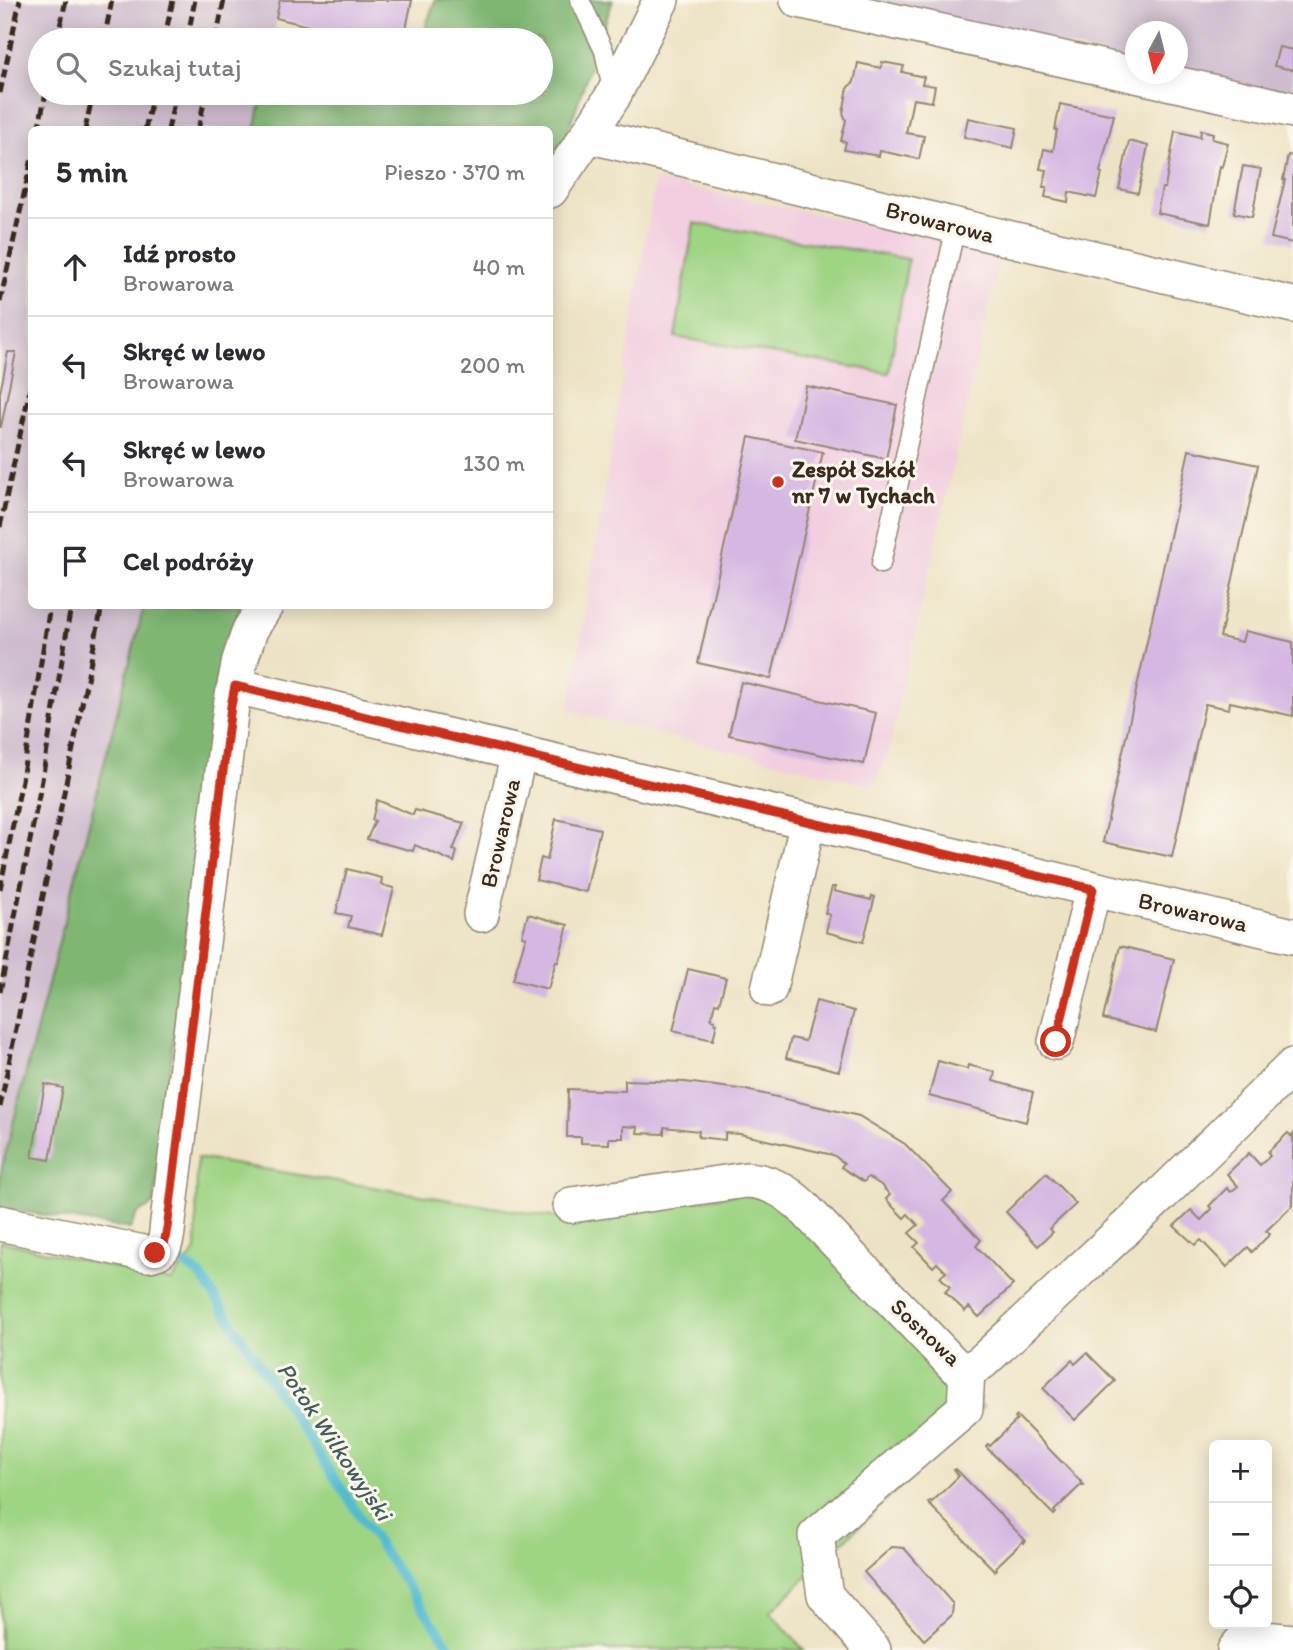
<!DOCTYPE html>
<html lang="pl">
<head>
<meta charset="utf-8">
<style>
	:root { --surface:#fff; --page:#f7f7f7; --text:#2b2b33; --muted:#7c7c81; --line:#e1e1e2 }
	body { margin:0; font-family:Itim,sans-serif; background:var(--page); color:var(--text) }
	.controls { position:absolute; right:21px; bottom:21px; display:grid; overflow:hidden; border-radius:10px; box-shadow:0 4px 18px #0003 }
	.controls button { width:63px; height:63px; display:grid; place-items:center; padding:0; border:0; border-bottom:2px solid var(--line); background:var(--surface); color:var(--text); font:35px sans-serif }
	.compass { position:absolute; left:1125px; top:21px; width:63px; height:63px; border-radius:50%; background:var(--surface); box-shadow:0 4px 18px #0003; rotate:187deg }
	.stop { position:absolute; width:21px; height:21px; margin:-16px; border:5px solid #c8321e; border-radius:50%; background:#fff }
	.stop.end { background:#c8321e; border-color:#fff; box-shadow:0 2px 7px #0008 }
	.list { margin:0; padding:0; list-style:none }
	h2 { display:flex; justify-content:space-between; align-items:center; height:91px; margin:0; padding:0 28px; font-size:30px }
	h2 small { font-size:23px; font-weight:400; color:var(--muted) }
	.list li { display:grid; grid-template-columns:46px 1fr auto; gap:21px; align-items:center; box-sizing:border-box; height:98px; padding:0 28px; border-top:2px solid var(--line) }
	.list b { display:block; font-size:26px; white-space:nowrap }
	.list p { margin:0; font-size:23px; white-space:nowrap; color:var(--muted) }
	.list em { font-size:23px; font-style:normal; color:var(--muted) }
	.icon { flex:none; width:38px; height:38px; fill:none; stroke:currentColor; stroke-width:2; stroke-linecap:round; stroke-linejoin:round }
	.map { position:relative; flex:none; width:1293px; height:1650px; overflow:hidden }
	.search { position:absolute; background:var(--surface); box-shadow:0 4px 18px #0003; left:28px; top:28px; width:525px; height:77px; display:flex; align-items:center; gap:18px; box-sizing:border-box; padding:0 24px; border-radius:38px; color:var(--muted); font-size:26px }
	.panel { position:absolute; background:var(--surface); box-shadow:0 4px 18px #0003; left:28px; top:126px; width:525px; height:483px; border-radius:10px }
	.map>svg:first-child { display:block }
</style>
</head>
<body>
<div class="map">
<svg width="1293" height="1650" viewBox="0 0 1293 1650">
	<rect width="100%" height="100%" fill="#fbf7ec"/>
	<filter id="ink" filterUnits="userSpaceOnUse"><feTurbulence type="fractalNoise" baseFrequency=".0143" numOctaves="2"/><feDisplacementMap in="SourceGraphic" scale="14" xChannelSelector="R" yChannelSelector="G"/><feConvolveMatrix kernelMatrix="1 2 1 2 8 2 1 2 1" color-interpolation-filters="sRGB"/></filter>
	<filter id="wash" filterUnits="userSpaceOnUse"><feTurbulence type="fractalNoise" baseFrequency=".00686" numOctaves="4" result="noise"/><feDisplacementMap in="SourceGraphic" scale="28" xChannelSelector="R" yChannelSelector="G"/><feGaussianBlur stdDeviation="1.57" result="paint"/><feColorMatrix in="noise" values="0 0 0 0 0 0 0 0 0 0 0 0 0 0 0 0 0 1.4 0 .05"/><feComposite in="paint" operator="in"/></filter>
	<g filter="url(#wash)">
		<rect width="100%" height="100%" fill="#ede3c4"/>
		<polygon fill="#f2cfe0" points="655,180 1001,253 887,758 875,782 871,785 569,711"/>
		<g fill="#cfbdcf">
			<polygon points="0,0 280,0 273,40 40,40 40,93 263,93 255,129 32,130 32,606 144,606 0,1175"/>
			<polygon points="864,0 1293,0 1293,97 1178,72 1178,32 1136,32 1135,62"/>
		</g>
		<g fill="#9fd484" stroke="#6d7f51" stroke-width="2">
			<polygon points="694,223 908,259 889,373 675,337"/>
			<polygon points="197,1158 577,1221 741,1193 768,1198 798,1216 983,1407 770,1612 804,1650 0,1650 0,1241 171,1281 196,1251"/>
		</g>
		<g fill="#7fb672" stroke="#5d7048" stroke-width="2">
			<polygon points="435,0 613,0 566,137 550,160 550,130 255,130 263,93 376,93 401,96 403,93 541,93 541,40 421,40"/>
			<polygon points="144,606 241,606 219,663 154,1204 137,1214 130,1229 0,1208 0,1175"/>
		</g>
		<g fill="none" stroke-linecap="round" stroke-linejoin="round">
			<polyline stroke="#52bbd0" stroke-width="9" points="179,1260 201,1276 371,1533 452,1650"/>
		</g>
		<g id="blocks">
			<g fill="#d6b7e2">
				<polygon points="280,0 412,0 405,34 406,40 370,40 348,35 347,40 332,37 333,34 317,31 317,28 276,18"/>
				<polygon points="1279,47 1293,50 1293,70 1274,66"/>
				<polygon points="882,62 904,66 902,72 924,77 922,84 935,86 932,102 913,99 906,133 924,136 919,159 880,151 879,156 844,150 846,142 841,141 846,120 843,113 848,87 854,82 858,63 881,68"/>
				<polygon points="1060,104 1114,115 1100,172 1102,173 1096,198 1069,192 1068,202 1045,197 1047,187 1043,187 1047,170 1040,169 1044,149 1053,151 1057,130 1055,130"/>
				<polygon points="968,118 1017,128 1013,148 964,137"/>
				<polygon points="1201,130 1213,133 1212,139 1228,143 1222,167 1220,166 1210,224 1157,213 1162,188 1165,188 1175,131 1200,137"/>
				<polygon points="1129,141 1148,146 1138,193 1119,189"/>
				<polygon points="1288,155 1293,156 1293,243 1271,238 1285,180 1283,180"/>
				<polygon points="1243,166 1261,169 1252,217 1234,213"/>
				<polygon points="8,352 16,352 1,427 0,427 0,393"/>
				<polygon points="806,386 897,405 886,459 795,439"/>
				<polygon points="749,437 823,452 771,679 698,663"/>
				<polygon points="1189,450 1258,465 1220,637 1242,642 1245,631 1293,642 1293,716 1230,702 1229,709 1205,704 1172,857 1103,842"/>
				<polygon points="741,682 876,713 864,764 729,735"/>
				<polygon points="377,800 413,815 415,810 464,823 453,850 457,851 454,862 415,845 413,851 367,839 375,821 372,820"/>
				<polygon points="556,819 600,829 586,892 536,880 541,858 547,860"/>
				<polygon points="347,869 382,878 381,885 394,888 382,935 348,927 351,916 336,913"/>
				<polygon points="832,887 835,887 834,891 871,900 872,896 875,897 863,942 826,932 830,915 825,913"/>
				<polygon points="528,914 568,925 558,962 556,961 548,989 513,980 526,937 522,936"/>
				<polygon points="1120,946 1174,959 1156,1032 1103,1019"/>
				<polygon points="688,969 726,978 719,1004 715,1003 711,1019 715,1020 715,1023 717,1023 713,1040 673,1031"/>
				<polygon points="816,1001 854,1011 839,1071 786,1058 791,1038 805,1041"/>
				<polygon points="938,1061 967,1069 968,1065 995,1072 993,1081 1033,1092 1026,1122 929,1096"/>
				<polygon points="625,1080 685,1082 746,1090 859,1116 905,1144 952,1192 943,1201 981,1240 976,1246 1013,1285 979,1317 969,1307 965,1311 945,1292 950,1287 940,1277 946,1272 937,1263 933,1267 914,1247 919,1243 909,1233 918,1225 908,1214 904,1218 894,1208 886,1199 890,1195 881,1185 868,1177 864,1182 841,1167 844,1163 833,1155 740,1134 725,1133 725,1140 698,1137 699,1131 682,1129 664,1127 664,1134 637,1133 638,1127 623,1126 623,1138 609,1138 609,1144 581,1143 581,1137 567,1137 568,1089 625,1091"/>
				<polygon points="45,1084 63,1088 50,1160 32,1157"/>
				<polygon points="1288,1133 1291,1136 1293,1134 1293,1205 1266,1231 1270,1234 1252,1252 1248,1247 1227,1267 1201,1240 1195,1245 1174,1226 1191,1210 1201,1220 1212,1209 1209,1206 1227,1188 1231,1192 1238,1186 1227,1174 1249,1153 1260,1165 1270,1156 1268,1152"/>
				<polygon points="1046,1173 1076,1204 1049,1229 1053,1232 1038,1246 1006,1212"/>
				<polygon points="1087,1353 1115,1381 1075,1420 1043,1388 1072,1360 1075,1364"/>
				<polygon points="1017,1416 1084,1485 1082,1486 1081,1485 1054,1511 1056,1513 1054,1515 986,1447 988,1444 990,1446 1017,1420 1015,1418"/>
				<polygon points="956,1469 1026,1541 1024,1543 1023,1541 996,1567 997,1569 995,1571 928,1503 930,1501 932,1502 959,1476 954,1470"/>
				<polygon points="892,1547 904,1548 953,1604 952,1615 924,1640 864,1572"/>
			</g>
		</g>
	</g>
	<g filter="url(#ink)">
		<use href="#blocks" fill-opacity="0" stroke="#948671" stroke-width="2"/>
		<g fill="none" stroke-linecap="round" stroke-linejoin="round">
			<defs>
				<g id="lane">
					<polyline points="580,0 604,51 612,89"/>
					<polyline points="881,564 956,226"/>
				</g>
				<g id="street">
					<polyline points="798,0 1293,110"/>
					<polyline points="588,135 956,226 1293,305"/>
					<polyline points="550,190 588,135 613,96 661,0"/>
					<polyline points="235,686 1293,936"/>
					<polyline points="481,914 519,753"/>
					<polyline points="769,989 808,821"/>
					<polyline points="1056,1042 1093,889"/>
					<path d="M571 1205 746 1180C769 1181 786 1191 802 1206L954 1365C965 1372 972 1369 982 1362L1160 1196 1293 1066"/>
					<path d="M0 1223 148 1254C168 1252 166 1238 168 1222L231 706 240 660 250 630 265 606"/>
					<polyline points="873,1650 825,1595 816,1536 965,1408 967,1369"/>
					<polyline points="1235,1650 1246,1637 1293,1642"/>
				</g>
			</defs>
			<use href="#lane" stroke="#948671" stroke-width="21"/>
			<use href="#street" stroke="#948671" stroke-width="38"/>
			<use href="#lane" stroke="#fff" stroke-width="18"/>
			<use href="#street" stroke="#fff" stroke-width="35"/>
			<g stroke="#3b2a1e" stroke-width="5" stroke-dasharray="10 5" stroke-linecap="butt">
				<polyline points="57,40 66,0"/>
				<polyline points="104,40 112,0"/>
				<polyline points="164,40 173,0"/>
				<polyline points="187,40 195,0"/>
				<polyline points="216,40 224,0"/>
				<polyline points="0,93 20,0"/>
				<polyline points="38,130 46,93"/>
				<polyline points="85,130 93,93"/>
				<polyline points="145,130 153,93"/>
				<polyline points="168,130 176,93"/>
				<polyline points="198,130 206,93"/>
				<polyline points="0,302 32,158"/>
				<polyline points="0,527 32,380"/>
				<polyline points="0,889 22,780 50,606"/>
				<polyline points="0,992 42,780 71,606"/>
				<polyline points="0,1107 102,606"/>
			</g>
		</g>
	</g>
	<g fill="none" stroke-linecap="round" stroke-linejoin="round" filter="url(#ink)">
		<polyline stroke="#c8321e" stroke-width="9" points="155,1253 164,1245 168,1222 231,706 235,686 1093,889 1056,1042"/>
	</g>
	<circle fill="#c8321e" stroke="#fbf7ec" stroke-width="2.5" cx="778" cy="482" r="7"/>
	<g text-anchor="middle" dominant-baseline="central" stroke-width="6" stroke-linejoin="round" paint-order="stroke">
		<g font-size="23" fill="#3b2a1e" stroke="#fbf7ec">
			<text transform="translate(940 222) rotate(14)">Browarowa</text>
			<text transform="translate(500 833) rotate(-77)">Browarowa</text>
			<text transform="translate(1193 912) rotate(13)">Browarowa</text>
			<text transform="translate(926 1332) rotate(43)">Sosnowa</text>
		</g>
		<g font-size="23" font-weight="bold" fill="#3b2a1e" stroke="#fbf7ec" text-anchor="start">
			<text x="792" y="469">Zespół Szkół<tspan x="792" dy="26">nr 7 w Tychach</tspan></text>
		</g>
		<g font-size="24" font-style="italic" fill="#435d5c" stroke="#fbf7ec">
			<text transform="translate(335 1441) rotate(56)">Potok Wilkowyjski</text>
		</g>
	</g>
</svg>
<div class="controls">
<button>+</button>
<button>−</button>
<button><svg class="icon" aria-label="locate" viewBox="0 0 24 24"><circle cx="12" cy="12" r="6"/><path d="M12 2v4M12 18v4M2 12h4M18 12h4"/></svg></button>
</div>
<svg class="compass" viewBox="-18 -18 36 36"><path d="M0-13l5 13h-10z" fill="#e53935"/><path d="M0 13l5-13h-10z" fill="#7c7c81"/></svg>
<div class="stop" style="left:1056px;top:1042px"></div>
<div class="stop end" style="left:155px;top:1253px"></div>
<div class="search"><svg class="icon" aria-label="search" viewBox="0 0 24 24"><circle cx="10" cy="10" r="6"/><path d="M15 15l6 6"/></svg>Szukaj tutaj</div>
<section class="panel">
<h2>5 min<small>Pieszo · 370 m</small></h2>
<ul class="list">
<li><svg class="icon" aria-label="ahead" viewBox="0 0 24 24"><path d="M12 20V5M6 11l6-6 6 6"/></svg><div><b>Idź prosto</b><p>Browarowa</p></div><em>40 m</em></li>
<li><svg class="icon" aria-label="left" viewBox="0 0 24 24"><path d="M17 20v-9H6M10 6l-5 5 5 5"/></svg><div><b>Skręć w lewo</b><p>Browarowa</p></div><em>200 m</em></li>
<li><svg class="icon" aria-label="left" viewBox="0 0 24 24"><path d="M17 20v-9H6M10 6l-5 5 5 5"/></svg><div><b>Skręć w lewo</b><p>Browarowa</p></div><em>130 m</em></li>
<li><svg class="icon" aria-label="arrive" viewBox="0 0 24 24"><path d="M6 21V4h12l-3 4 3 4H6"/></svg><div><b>Cel podróży</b></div></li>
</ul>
</section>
</div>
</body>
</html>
